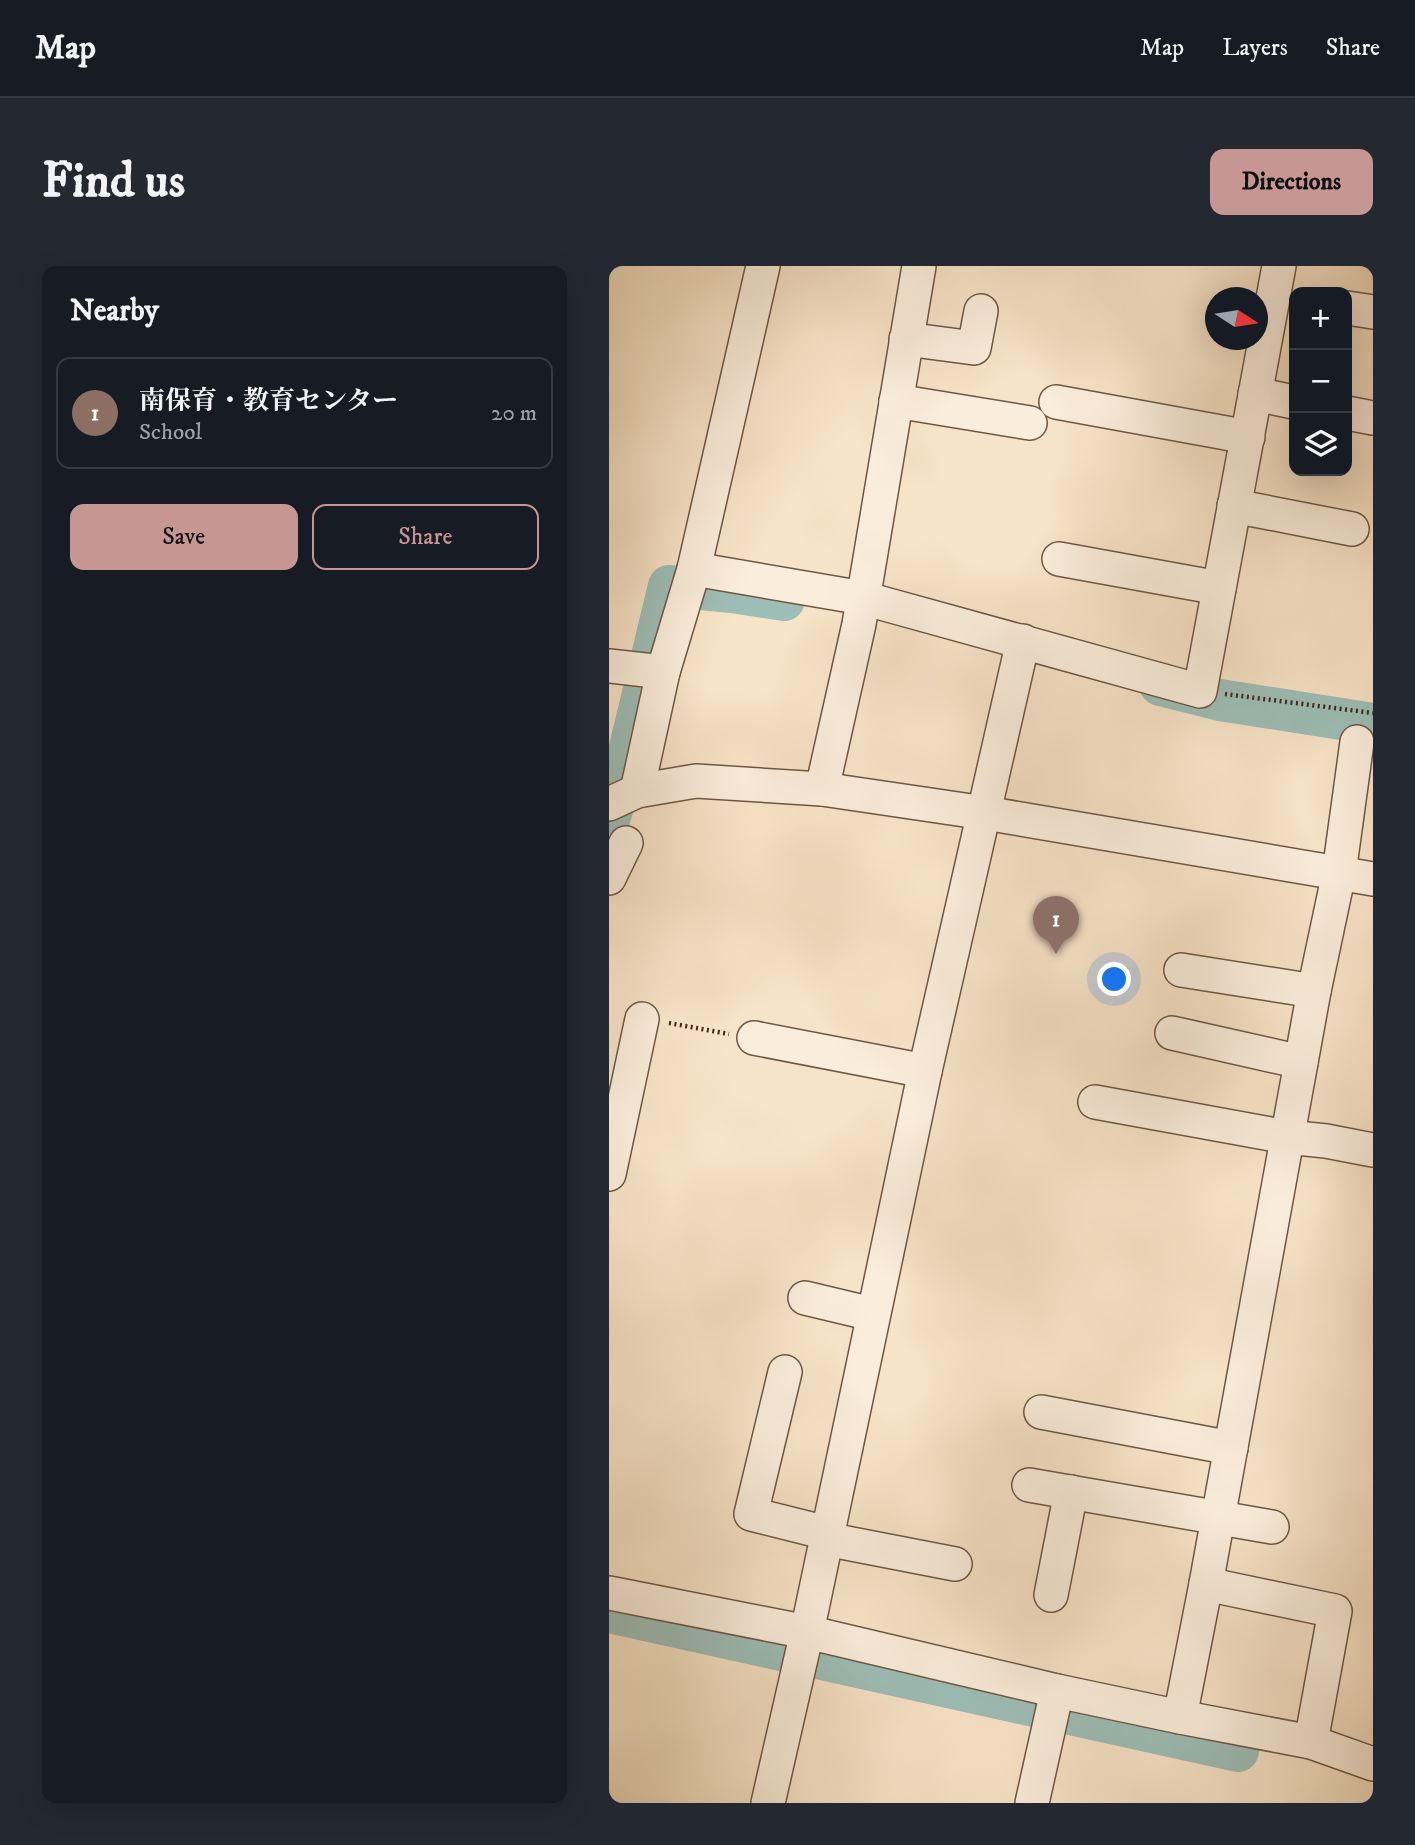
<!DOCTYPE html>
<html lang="en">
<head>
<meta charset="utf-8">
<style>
	:root { --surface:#171b24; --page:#242831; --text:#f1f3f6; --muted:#9ea1a6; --line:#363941; --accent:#c59692 }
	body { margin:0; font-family:"IM FELL DW Pica","Noto Serif JP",serif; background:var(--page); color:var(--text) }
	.controls { position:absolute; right:21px; top:21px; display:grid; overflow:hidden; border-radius:14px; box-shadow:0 7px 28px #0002 }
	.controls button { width:63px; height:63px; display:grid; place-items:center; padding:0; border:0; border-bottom:2px solid var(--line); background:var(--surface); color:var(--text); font:35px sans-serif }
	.compass { position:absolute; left:596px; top:21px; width:63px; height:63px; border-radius:50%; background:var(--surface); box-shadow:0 7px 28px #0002; rotate:102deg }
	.you { position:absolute; left:506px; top:714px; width:24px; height:24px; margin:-18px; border:5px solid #fff; border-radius:50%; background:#1a73e8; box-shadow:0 0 0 10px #1a73e833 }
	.badge { display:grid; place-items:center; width:46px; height:46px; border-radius:50%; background:var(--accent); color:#fff; font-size:23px; font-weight:700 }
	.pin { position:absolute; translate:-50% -58px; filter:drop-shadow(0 2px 4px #0008) }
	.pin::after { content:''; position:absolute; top:37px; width:24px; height:21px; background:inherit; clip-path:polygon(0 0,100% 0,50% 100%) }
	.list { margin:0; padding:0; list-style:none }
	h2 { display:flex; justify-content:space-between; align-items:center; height:91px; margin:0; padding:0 28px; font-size:30px }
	h2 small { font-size:23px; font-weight:400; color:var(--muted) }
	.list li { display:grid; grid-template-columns:46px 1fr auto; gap:21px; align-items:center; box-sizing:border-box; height:112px; margin:0 14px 14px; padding:0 14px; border:2px solid var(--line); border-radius:14px }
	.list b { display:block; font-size:26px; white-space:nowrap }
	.list p { margin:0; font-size:23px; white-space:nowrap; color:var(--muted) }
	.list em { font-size:23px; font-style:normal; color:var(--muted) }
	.actions { display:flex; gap:14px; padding:21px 28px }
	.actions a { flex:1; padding:16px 0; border:2px solid var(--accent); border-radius:14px; text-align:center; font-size:24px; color:var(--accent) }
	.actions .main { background:var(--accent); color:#111 }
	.icon { flex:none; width:38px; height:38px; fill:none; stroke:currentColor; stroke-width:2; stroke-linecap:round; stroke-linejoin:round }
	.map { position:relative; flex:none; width:764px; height:1537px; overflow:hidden; border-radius:14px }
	header { display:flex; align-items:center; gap:42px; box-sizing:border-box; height:98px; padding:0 35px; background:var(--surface); border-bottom:2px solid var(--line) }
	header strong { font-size:33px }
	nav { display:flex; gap:38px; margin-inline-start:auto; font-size:24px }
	.intro { display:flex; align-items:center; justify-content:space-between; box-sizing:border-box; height:168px; padding:0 42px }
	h1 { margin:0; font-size:49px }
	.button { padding:18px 32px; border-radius:14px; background:var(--accent); color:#111; font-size:24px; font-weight:700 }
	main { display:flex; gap:42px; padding:0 42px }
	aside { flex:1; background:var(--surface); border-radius:14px; box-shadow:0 7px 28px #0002 }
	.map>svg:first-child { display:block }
</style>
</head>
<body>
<header>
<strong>Map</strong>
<nav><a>Map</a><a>Layers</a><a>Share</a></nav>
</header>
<div class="intro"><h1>Find us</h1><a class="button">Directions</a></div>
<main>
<aside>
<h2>Nearby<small></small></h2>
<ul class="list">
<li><span class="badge" style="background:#8d6e63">1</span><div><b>南保育・教育センター</b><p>School</p></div><em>20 m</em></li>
</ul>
<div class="actions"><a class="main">Save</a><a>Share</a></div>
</aside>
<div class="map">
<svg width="764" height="1537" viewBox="0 0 764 1537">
	<rect width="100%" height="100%" fill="#f7e3c7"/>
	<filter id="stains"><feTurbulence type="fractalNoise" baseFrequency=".00286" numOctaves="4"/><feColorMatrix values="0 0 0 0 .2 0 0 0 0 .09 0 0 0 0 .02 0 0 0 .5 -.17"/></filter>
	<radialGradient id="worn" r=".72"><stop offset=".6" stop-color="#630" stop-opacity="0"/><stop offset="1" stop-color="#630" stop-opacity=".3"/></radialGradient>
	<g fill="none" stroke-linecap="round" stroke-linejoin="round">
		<g stroke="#9dbeb7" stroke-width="42">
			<polyline points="551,419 611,434 764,458"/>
			<polyline points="0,554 18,494 60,320 123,326 175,334"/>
			<polyline points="0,1346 629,1485"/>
		</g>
		<defs>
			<g id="minor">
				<polyline points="738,42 764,46"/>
				<polyline points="297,73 365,82 372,45"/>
				<polyline points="646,128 685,136"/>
				<polyline points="287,135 421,157"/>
				<polyline points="447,136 639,171"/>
				<polyline points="738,147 764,152"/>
				<polyline points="625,240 743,263"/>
				<polyline points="450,293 610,322"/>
				<polyline points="85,303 254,332 591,425 670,0"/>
				<polyline points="0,400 54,406"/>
				<polyline points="213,523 250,358 310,0"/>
				<polyline points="28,525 54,406 85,303 154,0"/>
				<polyline points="0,538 28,525 87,515 213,523 376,547 764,613"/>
				<polyline points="0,612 17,577"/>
				<polyline points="572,704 705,725"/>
				<polyline points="563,767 692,796"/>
				<polyline points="145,772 316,805"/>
				<polyline points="486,836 678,871 717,875 764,884"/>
				<polyline points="0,908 33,753"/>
				<polyline points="196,1032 263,1048"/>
				<polyline points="176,1106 142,1248 218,1267"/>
				<polyline points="432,1146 622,1182"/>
				<polyline points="420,1219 663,1261"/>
				<polyline points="217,1273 346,1298"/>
				<polyline points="597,1318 726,1345 702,1476"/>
				<polyline points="0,1327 198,1366 448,1425 571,1451 702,1476 764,1498"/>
				<polyline points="442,1329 462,1226"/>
				<polyline points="571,1451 597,1318 705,725 730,607 748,476"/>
				<polyline points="159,1537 198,1366 316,805 414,375"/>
				<polyline points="423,1537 448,1425"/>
			</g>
		</defs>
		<use href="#minor" stroke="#6d5744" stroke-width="36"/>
		<g stroke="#3f2818" stroke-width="4.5" stroke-dasharray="2 3.5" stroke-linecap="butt">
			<polyline points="616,428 764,447"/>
			<polyline points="60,757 120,768"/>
		</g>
		<use href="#minor" stroke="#faeddb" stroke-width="33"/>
	</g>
	<rect width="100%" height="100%" filter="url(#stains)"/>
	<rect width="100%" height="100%" fill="url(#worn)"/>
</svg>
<div class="controls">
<button>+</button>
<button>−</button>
<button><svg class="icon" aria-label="layers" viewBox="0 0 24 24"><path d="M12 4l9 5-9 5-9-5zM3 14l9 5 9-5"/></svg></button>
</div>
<svg class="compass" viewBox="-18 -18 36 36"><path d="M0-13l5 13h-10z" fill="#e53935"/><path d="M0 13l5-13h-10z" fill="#9ea1a6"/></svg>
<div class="you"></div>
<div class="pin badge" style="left:447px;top:688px;background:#8d6e63">1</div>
</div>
</main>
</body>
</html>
